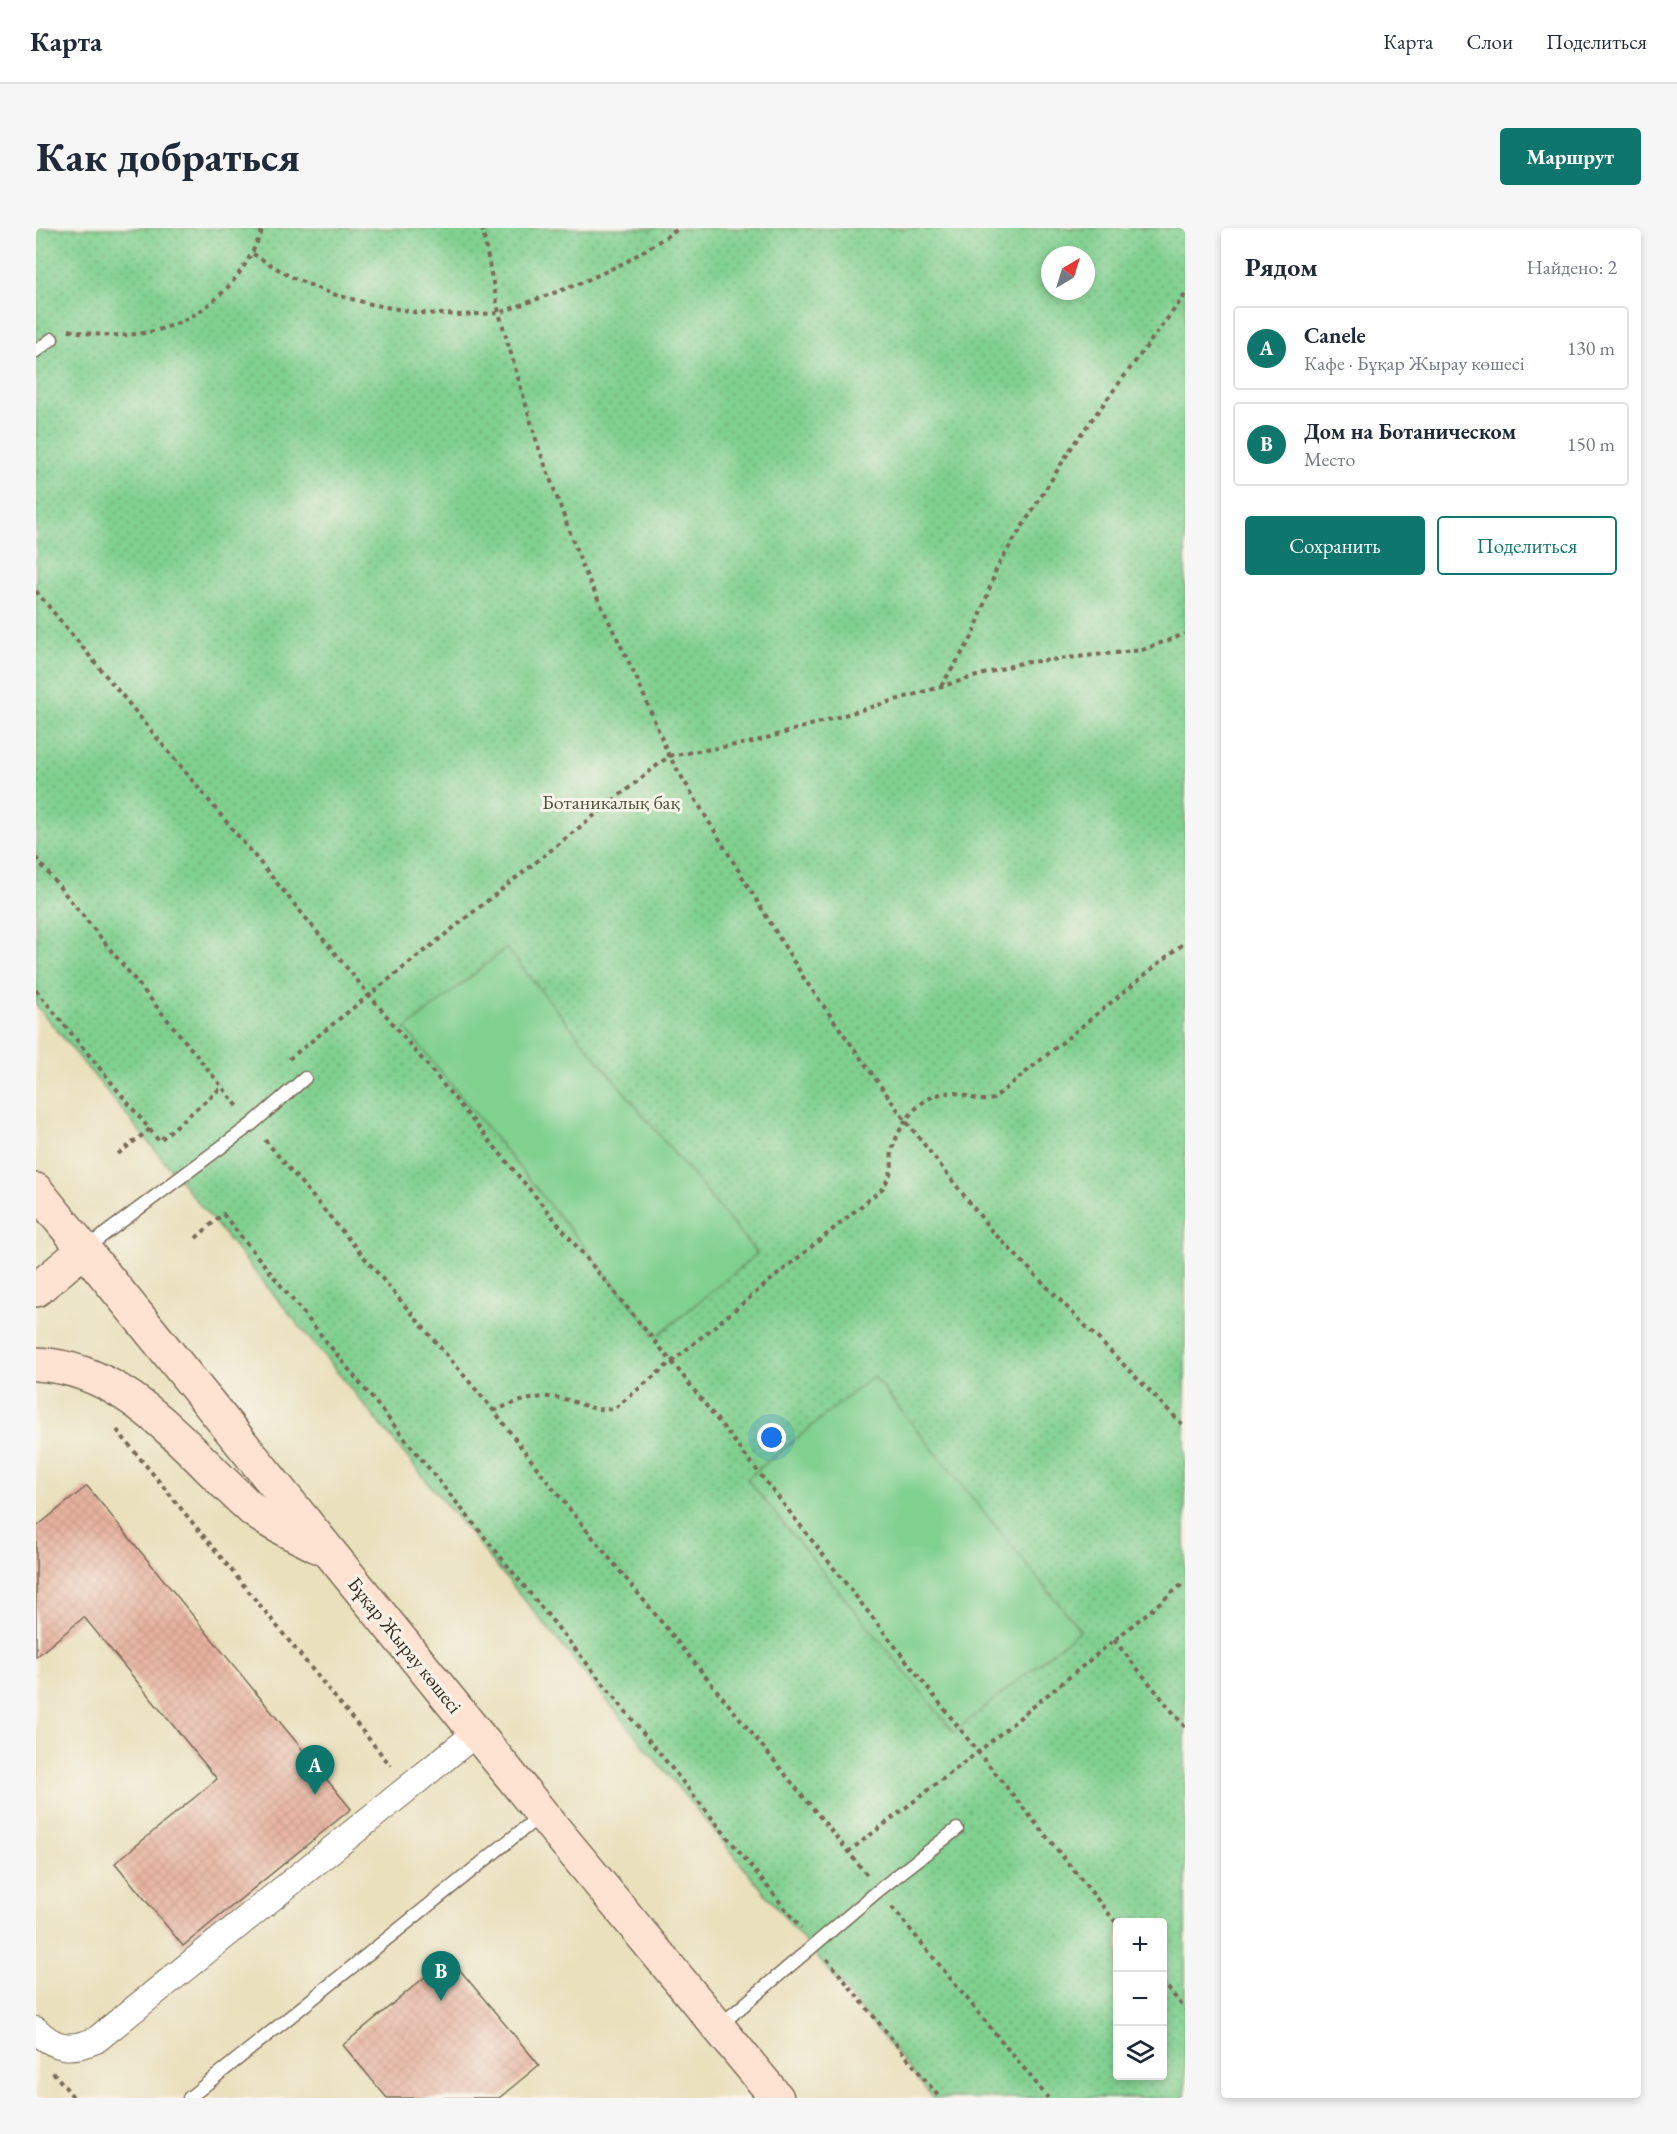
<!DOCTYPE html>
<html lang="ru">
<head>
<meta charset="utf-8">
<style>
	:root { --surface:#fff; --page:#f6f6f7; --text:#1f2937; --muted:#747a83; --line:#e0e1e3; --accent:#0f766e }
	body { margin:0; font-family:"EB Garamond",serif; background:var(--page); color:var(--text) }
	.controls { position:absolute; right:18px; bottom:18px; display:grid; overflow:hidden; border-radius:6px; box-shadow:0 3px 9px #0003 }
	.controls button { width:54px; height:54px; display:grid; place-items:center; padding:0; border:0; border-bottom:2px solid var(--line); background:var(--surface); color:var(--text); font:30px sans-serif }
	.compass { position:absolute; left:1005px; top:18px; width:54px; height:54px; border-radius:50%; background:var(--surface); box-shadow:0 3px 9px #0003; rotate:38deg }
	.you { position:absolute; left:736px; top:1210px; width:21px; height:21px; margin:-15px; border:4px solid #fff; border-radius:50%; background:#1a73e8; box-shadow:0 0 0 9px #1a73e833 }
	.badge { display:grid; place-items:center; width:39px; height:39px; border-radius:50%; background:var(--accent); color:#fff; font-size:20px; font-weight:700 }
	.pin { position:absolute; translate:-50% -50px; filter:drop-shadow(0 2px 3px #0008) }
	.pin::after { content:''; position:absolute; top:32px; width:21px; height:18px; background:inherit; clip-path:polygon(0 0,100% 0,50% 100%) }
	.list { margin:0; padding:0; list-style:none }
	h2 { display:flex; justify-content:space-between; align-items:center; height:78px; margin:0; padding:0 24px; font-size:26px }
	h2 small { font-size:20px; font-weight:400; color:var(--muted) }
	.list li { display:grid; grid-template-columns:39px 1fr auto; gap:18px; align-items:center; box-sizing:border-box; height:84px; margin:0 12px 12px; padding:0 12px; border:2px solid var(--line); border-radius:6px }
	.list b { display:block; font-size:22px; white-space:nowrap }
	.list p { margin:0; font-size:20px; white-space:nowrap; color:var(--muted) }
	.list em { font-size:20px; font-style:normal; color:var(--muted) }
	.actions { display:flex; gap:12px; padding:18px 24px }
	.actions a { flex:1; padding:14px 0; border:2px solid var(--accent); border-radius:6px; text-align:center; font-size:21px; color:var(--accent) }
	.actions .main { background:var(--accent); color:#fff }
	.icon { flex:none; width:33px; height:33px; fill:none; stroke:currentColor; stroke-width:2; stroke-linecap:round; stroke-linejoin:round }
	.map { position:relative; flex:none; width:1149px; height:1870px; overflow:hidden; border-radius:6px }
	header { display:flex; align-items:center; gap:36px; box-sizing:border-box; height:84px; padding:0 30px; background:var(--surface); border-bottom:2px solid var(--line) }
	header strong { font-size:28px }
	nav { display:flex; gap:33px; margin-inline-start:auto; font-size:21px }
	.intro { display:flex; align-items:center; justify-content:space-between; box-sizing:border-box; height:144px; padding:0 36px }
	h1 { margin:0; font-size:42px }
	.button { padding:15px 27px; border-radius:6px; background:var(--accent); color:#fff; font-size:21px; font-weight:700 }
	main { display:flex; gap:36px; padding:0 36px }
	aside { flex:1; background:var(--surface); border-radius:6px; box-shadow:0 3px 9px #0003 }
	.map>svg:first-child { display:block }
</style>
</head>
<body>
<header>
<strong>Карта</strong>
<nav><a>Карта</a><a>Слои</a><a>Поделиться</a></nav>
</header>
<div class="intro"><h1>Как добраться</h1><a class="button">Маршрут</a></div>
<main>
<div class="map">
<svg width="1149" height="1870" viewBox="0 0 1149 1870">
	<defs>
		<pattern id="park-dots" width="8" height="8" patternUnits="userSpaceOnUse" patternTransform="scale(1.5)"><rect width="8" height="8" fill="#80d090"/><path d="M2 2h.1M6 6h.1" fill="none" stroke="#6aa975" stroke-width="1.8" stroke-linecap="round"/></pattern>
		<pattern id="building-cross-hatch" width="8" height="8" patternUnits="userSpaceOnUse" patternTransform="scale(1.5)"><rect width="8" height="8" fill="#e7b29f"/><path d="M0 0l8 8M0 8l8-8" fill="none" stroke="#c79988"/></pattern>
	</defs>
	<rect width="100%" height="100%" fill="#f7f3e8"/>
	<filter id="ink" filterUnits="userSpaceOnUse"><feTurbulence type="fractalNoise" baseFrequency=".0167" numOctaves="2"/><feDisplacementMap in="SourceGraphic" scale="12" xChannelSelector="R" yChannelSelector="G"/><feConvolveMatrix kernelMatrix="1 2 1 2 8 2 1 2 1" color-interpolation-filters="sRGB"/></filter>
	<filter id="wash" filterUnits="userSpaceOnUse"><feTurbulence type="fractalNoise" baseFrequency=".008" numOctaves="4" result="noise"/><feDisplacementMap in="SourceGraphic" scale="24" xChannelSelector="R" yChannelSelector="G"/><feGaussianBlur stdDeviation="1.35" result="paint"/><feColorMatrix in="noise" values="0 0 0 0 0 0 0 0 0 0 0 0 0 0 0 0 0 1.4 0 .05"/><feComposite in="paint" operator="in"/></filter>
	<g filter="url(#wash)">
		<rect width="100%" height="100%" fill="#eae0bd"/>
		<path fill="url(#park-dots)" stroke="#5e7d57" stroke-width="1.5" fill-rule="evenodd" d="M0 0H1149V1870H897L0 777ZM1014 27H1050V63H1014ZM1082 1694H1126V1848H1082Z"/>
		<g fill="#80d090" stroke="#5e7d57" stroke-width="1.5">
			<polygon points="470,720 721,1026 621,1108 370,801"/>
			<polygon points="837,1148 1044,1402 918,1504 711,1251"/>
		</g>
		<g id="blocks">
			<g fill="url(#building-cross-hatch)">
				<polygon points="51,1258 315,1581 147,1718 79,1635 181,1551 48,1389 0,1429 0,1299"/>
				<polygon points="413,1729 503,1837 463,1870 351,1870 307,1817"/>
			</g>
		</g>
	</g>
	<g filter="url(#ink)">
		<use href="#blocks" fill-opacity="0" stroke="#786a56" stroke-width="1.5"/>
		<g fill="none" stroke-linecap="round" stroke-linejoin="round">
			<defs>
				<g id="lane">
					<polyline points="0,123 16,111"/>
					<polyline points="50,1020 216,896 269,850"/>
					<polyline points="683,1798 843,1662 921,1601"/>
					<polyline points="153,1870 505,1587"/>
				</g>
				<path id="street" d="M0 1802C20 1822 36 1822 60 1812L440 1505"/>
				<g id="secondary">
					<polyline points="0,962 506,1586 741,1870"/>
					<polyline points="0,1062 49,1021"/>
					<path d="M0 1136C94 1140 152 1225 217 1282 235 1297 261 1307 281 1318"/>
				</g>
			</defs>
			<use href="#lane" stroke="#786a56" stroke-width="15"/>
			<use href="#street" stroke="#786a56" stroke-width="28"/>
			<use href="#secondary" stroke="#786a56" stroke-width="36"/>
			<g stroke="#786a56" stroke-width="4" stroke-dasharray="4.5 4.5" stroke-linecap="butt">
				<polyline points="446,0 463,85 502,218 547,340 601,451 633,528 769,752 869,892 955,1002 1149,1199"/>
				<polyline points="217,26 255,49 296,66 339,77 383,85 427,87 463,85 545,55 590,34 644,0"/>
				<path d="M33 102C122 122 195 85 227 0"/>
				<polyline points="0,363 636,1134 942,1524 1082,1697"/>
				<polyline points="905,458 937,408 961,339 1039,214 1149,67"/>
				<polyline points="0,630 204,881"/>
				<polyline points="0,762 123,913 186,859"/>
				<polyline points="253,831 633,528 717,514 985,435 1106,422 1149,406"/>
				<polyline points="229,912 458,1183 514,1257 831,1647"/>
				<polyline points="82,926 114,901"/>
				<polyline points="160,1010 187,986 765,1700"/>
				<path d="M458 1183C478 1174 506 1165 528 1171 549 1176 554 1183 578 1181L847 960C850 954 854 948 855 942 857 935 854 926 857 919 864 896 884 867 911 865 927 863 941 876 957 871L1149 714"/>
				<polyline points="81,1202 355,1538"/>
				<polyline points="1078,1412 1149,1499"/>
				<polyline points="812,1624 942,1524 1149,1354"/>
				<polyline points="856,1679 1012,1870"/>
				<polyline points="791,1731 904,1870"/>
				<polyline points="1126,1753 1149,1781"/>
				<polyline points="17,1844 38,1870"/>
			</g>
			<use href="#lane" stroke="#fff" stroke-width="12"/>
			<use href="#street" stroke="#fff" stroke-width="26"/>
			<use href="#secondary" stroke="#fee3d2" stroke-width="33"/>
		</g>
	</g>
	<g text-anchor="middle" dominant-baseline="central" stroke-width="6" stroke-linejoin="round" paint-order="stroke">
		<g font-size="20" fill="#4c543a" stroke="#f7f3e8">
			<text x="575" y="574">Ботаникалық бақ</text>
		</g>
		<g font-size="20" fill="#3b2a1e" stroke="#f7f3e8">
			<text transform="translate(369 1417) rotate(51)">Бұқар Жырау көшесі</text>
		</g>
	</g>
</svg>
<div class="controls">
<button>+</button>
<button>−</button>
<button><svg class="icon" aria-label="layers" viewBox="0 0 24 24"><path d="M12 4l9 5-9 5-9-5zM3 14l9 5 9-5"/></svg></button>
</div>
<svg class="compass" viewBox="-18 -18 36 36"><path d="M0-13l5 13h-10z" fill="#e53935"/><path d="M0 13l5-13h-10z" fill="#747a83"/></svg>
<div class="you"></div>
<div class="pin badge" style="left:279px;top:1567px">A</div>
<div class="pin badge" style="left:405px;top:1773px">B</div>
</div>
<aside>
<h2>Рядом<small>Найдено: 2</small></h2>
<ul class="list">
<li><span class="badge">A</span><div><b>Canele</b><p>Кафе · Бұқар Жырау көшесі</p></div><em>130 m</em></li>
<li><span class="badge">B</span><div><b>Дом на Ботаническом</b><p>Место</p></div><em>150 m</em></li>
</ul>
<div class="actions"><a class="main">Сохранить</a><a>Поделиться</a></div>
</aside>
</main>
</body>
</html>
